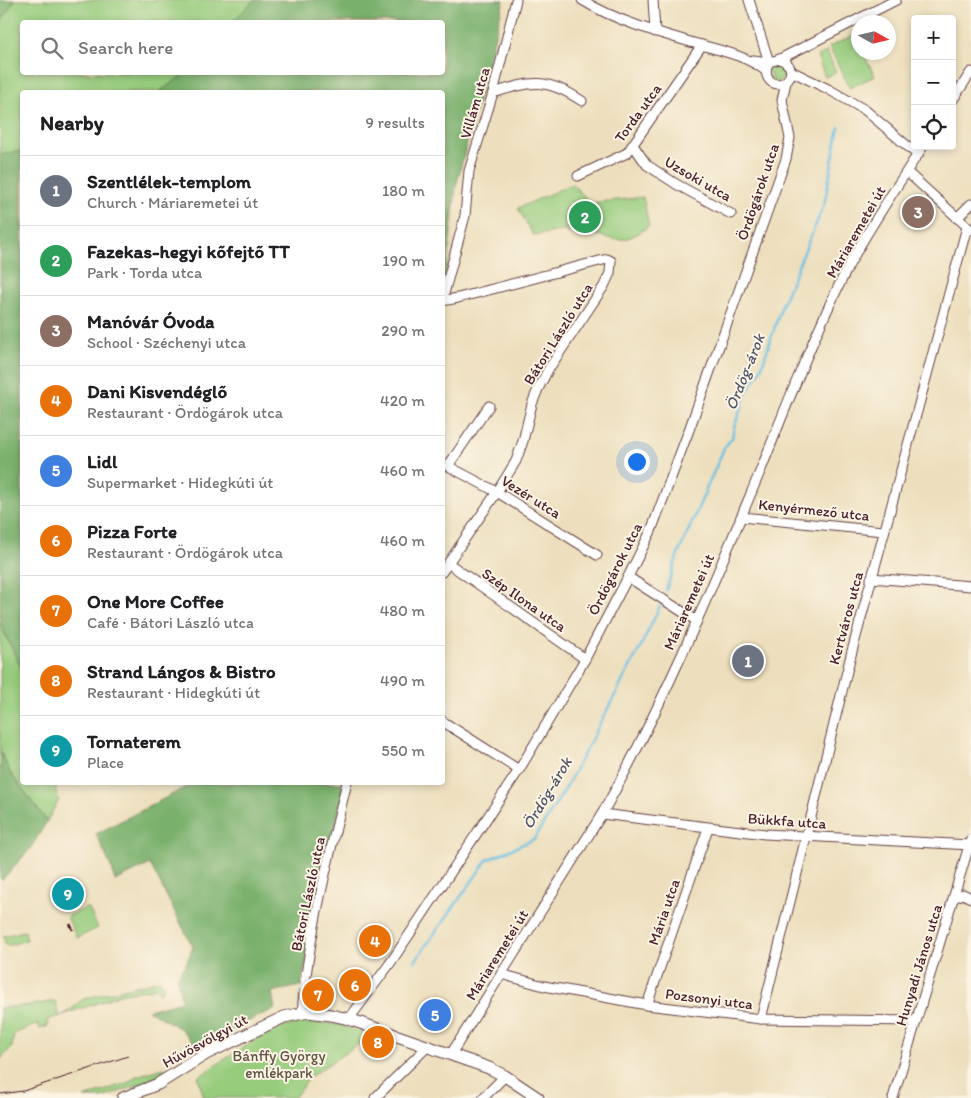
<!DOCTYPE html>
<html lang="en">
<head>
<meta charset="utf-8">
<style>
	:root { --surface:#fff; --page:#f2f2f2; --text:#202124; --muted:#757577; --line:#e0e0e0; --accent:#1f6fb2 }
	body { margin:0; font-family:Itim,sans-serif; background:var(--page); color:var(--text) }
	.controls { position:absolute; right:15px; top:15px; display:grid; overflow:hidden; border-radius:5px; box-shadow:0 2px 8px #0003 }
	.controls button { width:45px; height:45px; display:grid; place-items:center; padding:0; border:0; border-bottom:1px solid var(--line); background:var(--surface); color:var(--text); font:25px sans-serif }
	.compass { position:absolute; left:851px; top:15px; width:45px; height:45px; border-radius:50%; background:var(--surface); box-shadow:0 2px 8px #0003; rotate:98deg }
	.you { position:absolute; left:636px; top:461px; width:18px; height:18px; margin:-12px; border:4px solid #fff; border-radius:50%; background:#1a73e8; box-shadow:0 0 0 8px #1a73e833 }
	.badge { display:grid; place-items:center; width:32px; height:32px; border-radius:50%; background:var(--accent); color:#fff; font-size:16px; font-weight:700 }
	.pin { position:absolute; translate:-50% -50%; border:2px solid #fff; box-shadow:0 1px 5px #0006 }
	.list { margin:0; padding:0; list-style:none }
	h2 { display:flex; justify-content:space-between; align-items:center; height:65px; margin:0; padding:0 20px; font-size:21px }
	h2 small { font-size:16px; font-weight:400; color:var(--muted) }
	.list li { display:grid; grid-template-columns:32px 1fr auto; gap:15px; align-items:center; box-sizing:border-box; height:70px; padding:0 20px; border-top:1px solid var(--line) }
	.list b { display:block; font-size:19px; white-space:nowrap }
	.list p { margin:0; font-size:16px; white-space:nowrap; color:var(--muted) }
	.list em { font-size:16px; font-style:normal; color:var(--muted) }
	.icon { flex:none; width:28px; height:28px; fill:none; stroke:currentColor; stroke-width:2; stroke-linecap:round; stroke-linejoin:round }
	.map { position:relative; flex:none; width:971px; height:1098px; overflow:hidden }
	.search { position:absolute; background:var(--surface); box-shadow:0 2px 8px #0003; left:20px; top:20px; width:425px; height:55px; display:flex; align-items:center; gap:12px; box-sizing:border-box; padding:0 18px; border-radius:5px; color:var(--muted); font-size:19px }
	.panel { position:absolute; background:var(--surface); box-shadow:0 2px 8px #0003; left:20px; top:90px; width:425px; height:695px; border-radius:5px }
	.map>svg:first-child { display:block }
</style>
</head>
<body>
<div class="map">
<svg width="971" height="1098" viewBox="0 0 971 1098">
	<rect width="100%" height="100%" fill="#fcf5e5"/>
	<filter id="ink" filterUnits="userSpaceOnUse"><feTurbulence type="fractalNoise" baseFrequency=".02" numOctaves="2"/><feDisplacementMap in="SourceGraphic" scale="10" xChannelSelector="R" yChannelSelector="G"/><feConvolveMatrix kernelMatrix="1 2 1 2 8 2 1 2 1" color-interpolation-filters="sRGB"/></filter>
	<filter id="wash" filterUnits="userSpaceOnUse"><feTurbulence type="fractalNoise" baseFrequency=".0096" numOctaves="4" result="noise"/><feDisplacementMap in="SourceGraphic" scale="20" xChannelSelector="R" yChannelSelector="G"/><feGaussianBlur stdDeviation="1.12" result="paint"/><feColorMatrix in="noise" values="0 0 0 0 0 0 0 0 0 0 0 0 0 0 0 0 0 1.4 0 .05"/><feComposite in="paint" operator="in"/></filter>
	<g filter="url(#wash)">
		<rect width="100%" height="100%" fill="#eddfbd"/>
		<g fill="#97cc7d" stroke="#707654">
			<polygon points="15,0 254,0 232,22 22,22 22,72 184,73 175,81 159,92 22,92 22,151 0,154 0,23"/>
			<polygon points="854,35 858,43 858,52 863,53 875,76 850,88 829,47"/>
			<polygon points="827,52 836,72 825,77 817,56"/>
			<polygon points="780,59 790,75 774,83 767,67"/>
			<path d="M572 184 591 203 643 197 649 226C615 252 610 233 576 231 562 230 547 234 533 235L518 208Z"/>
			<path d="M0 624 22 669V782L59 783C54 788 56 794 59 800L47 821 11 774 0 751Z"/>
			<polygon points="88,907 98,928 77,938 67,917"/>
			<polygon points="25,931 27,940 6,946 3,936"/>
			<polygon points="160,980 164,987 161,992 159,993 157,988 120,994 95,1004 47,1020 48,1026 40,1029 38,1024 14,1034 12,1047 0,1060 0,1008 32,1005 55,1001 59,1017 73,1008 83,999"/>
			<path d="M324 1023 341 1025 372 1035 311 1076 294 1098H204L198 1077C227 1059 262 1030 296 1024 305 1022 315 1023 324 1023Z"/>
			<polygon points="164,1068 166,1073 146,1082 102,1098 84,1098 129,1082 136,1076"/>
		</g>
		<g fill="#79b06c" stroke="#62684c">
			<polygon points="0,0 15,0 0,23"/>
			<polygon points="254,0 504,0 456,186 443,300 442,92 159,92 175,81 184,73 442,72 442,22 232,22"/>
			<polygon points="22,151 22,669 0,624 0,154"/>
			<polygon points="0,751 11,774 47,821 30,849 2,880 0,877"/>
			<polygon points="194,783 345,783 301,986 272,992 275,1009 261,1015 202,1045 193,1043 181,1029 148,1010 182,1001 177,978 186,964 193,947 150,864 115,881 112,869 96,834"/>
		</g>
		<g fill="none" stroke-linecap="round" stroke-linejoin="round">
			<g stroke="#65bfe3" stroke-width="2.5">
				<polyline points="666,590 677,557 724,448 732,438 734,427 747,392 761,369 783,302 824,205 839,127"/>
				<polyline points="415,961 487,860 534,839 564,791 638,652 661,604"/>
			</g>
		</g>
	</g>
	<g filter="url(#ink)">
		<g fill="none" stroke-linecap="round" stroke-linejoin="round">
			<defs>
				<g id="minor">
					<path d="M582 0C616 21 656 32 694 43 718 50 746 55 766 71"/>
					<polyline points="653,0 655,32"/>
					<polyline points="749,0 769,62"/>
					<polyline points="780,59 896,0"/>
					<path d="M753 60 769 62 780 59C806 71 778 95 768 78 765 72 766 67 769 62"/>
					<polyline points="791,71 828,89 865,110 918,155"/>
					<path d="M493 93C532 81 546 77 582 101"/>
					<polyline points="952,101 971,72"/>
					<polyline points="633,145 647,165 676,184 731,214"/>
					<polyline points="907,172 971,230"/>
					<polyline points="578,176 627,153 702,45"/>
					<polyline points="957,218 971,204"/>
					<polyline points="442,301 458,298 607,259 611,261 610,273 604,286 548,370 538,389 532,404 523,441 516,461 497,492 442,572"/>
					<polyline points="442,301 465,216 469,171 493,93 516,0"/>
					<polyline points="489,406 448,466 497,492 597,555"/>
					<polyline points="741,517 883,531"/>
					<polyline points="448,563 585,659"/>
					<polyline points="628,577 697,621"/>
					<polyline points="871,578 971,586"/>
					<polyline points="442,721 519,770"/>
					<polyline points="602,814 765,834 971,845"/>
					<polyline points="954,898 963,894 971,898"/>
					<polyline points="501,974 544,986 647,1005 761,1019 916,1021"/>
					<polyline points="647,1005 708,828"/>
					<path d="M302 1013C308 935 329 858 347 782"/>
					<polyline points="349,1019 391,962 519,770 585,659 628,577 651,531 689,430 786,159 790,138 782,100 786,82"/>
					<polyline points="761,1019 851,655 967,227"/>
					<path d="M451 1054 602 814C665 703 713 584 762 467 789 399 816 330 849 265 871 224 898 185 923 146"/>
					<polyline points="375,1098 428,1046"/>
					<polyline points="483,1098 505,1076"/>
					<polyline points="893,1098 971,839"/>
				</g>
				<polyline id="major" points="123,1098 158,1084 206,1054 284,1017 308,1012 331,1015 349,1019 489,1068 505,1076 538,1098"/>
			</defs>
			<use href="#minor" stroke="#623c41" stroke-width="11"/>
			<use href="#major" stroke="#623c41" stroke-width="13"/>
			<use href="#minor" stroke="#fff" stroke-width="9"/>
			<use href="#major" stroke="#fff" stroke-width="11"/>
			<polyline stroke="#4a1f2b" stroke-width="1" points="0,1094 23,1091 128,1056"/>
			<polyline stroke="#4a1f2b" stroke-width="2.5" stroke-dasharray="8 4" stroke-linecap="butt" points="70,924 73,930"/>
		</g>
	</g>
	<g text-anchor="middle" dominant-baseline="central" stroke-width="4" stroke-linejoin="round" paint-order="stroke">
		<g font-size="15" fill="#4a1f2b" stroke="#fcf5e5">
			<text transform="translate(475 103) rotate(-74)">Villám utca</text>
			<text transform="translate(638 113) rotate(-54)">Torda utca</text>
			<text transform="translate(698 179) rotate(30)">Uzsoki utca</text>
			<text transform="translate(758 192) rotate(-71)">Ördögárok utca</text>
			<text transform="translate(856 232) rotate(-60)">Máriaremetei út</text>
			<text transform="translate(558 334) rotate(-58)">Bátori László utca</text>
			<text transform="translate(531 497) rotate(32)">Vezér utca</text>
			<text transform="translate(814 510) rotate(6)">Kenyérmező utca</text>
			<text transform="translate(615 569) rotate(-63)">Ördögárok utca</text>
			<text transform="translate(524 600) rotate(35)">Szép Ilona utca</text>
			<text transform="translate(689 602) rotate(-66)">Máriaremetei út</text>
			<text transform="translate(846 618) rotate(-75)">Kertváros utca</text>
			<text transform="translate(787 821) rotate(4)">Bükkfa utca</text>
			<text transform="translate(308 894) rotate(-78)">Bátori László utca</text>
			<text transform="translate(664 912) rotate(-71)">Mária utca</text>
			<text transform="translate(497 955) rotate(-58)">Máriaremetei út</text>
			<text transform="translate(919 965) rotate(-73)">Hunyadi János utca</text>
			<text transform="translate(709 999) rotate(7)">Pozsonyi utca</text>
			<text transform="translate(205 1041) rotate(-29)">Hűvösvölgyi út</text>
		</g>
		<g font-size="15" fill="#615344" stroke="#fcf5e5">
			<text x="279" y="1056">Bánffy György<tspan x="279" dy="17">emlékpark</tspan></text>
		</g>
		<g font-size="16" font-style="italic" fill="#53576b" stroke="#fcf5e5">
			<text transform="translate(745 372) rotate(-68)">Ördög-árok</text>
			<text transform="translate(547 793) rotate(-59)">Ördög-árok</text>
		</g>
	</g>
</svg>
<div class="controls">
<button>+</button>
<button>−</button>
<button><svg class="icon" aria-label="locate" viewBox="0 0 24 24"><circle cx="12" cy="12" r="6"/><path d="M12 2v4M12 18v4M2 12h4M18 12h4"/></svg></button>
</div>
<svg class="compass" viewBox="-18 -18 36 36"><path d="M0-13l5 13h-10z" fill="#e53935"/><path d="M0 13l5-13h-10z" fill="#757577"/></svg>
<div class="you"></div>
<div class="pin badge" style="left:748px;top:661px;background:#6b7280">1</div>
<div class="pin badge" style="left:585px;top:217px;background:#2e9e5b">2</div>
<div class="pin badge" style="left:918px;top:212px;background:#8d6e63">3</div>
<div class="pin badge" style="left:375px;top:941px;background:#e8710a">4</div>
<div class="pin badge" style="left:435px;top:1015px;background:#3f7fe0">5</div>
<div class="pin badge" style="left:355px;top:985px;background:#e8710a">6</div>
<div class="pin badge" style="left:318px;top:995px;background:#e8710a">7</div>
<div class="pin badge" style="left:378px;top:1042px;background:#e8710a">8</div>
<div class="pin badge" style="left:68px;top:894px;background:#0f9aa8">9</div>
<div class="search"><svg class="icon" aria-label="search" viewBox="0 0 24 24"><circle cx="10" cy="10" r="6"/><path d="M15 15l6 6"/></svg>Search here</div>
<section class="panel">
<h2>Nearby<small>9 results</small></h2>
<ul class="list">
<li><span class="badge" style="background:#6b7280">1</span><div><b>Szentlélek-templom</b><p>Church · Máriaremetei út</p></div><em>180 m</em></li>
<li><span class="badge" style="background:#2e9e5b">2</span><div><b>Fazekas-hegyi kőfejtő TT</b><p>Park · Torda utca</p></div><em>190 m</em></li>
<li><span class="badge" style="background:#8d6e63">3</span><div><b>Manóvár Óvoda</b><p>School · Széchenyi utca</p></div><em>290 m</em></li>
<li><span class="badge" style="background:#e8710a">4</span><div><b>Dani Kisvendéglő</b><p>Restaurant · Ördögárok utca</p></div><em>420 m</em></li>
<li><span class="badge" style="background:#3f7fe0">5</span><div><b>Lidl</b><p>Supermarket · Hidegkúti út</p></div><em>460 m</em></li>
<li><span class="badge" style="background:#e8710a">6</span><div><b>Pizza Forte</b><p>Restaurant · Ördögárok utca</p></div><em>460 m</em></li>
<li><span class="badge" style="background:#e8710a">7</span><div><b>One More Coffee</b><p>Café · Bátori László utca</p></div><em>480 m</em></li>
<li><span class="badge" style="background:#e8710a">8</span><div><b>Strand Lángos &amp; Bistro</b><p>Restaurant · Hidegkúti út</p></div><em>490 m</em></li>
<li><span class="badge" style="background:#0f9aa8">9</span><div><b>Tornaterem</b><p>Place</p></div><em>550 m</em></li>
</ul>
</section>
</div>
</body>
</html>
